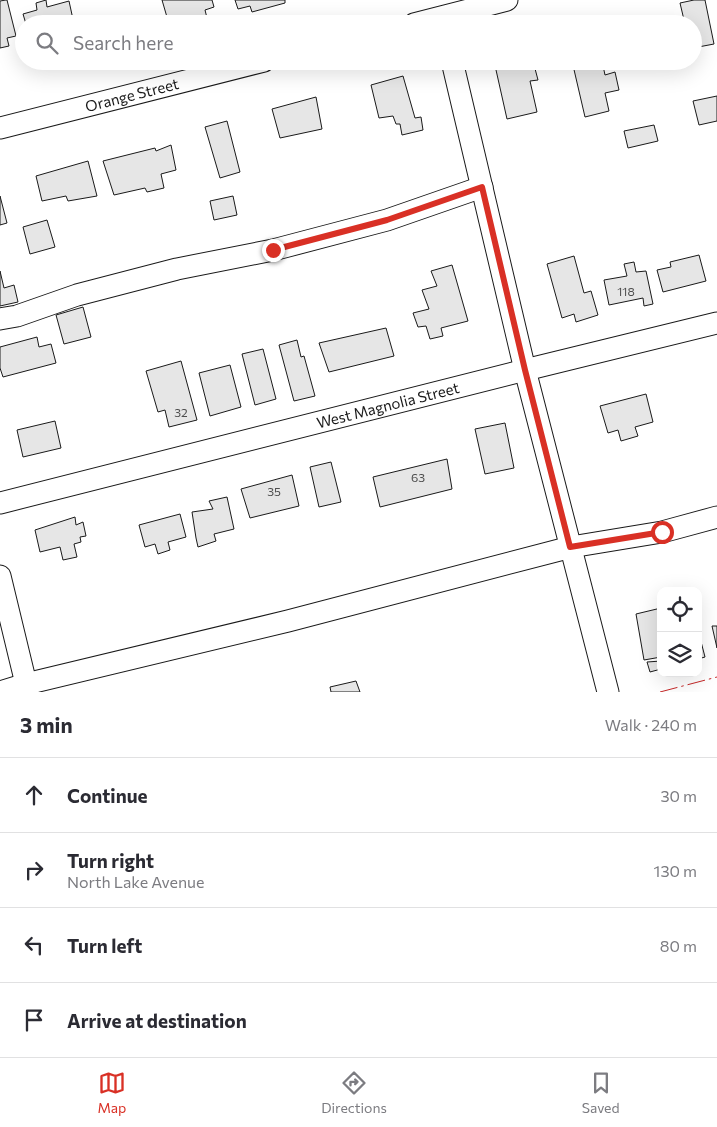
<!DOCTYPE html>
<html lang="en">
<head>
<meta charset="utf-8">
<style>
	:root { --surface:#fff; --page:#f2f2f3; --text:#2b2b33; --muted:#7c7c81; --line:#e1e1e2; --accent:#d93025 }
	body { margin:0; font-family:Commissioner,sans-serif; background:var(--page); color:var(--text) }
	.controls { position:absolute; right:15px; bottom:15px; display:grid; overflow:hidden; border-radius:10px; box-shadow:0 5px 20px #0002 }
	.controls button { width:45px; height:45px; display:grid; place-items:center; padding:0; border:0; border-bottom:1px solid var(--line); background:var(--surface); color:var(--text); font:25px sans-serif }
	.stop { position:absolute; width:15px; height:15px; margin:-11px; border:4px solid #d93025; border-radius:50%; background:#fff }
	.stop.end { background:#d93025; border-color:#fff; box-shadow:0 1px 5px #0008 }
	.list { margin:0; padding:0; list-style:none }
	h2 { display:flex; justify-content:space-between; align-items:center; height:65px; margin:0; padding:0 20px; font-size:21px }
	h2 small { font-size:16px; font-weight:400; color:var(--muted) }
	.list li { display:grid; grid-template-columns:32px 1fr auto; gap:15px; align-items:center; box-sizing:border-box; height:75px; padding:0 20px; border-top:1px solid var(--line) }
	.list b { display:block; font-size:19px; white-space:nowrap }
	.list p { margin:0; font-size:16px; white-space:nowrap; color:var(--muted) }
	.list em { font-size:16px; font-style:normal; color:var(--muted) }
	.icon { flex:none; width:28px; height:28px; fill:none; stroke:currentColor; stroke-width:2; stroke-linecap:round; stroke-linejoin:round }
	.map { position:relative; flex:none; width:717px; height:692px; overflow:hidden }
	.search { position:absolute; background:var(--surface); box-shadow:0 5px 20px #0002; left:15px; right:15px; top:15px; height:55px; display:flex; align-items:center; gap:12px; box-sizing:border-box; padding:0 18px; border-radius:28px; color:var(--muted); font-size:19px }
	.sheet { height:365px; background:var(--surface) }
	nav { display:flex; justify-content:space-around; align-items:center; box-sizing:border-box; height:70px; border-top:1px solid var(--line); background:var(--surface); font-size:14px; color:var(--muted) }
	nav a { display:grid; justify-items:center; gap:2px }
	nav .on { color:var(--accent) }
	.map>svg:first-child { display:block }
</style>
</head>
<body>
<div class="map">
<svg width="717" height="692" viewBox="0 0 717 692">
	<rect width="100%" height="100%" fill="#fff"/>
	<g fill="#e6e6e6" stroke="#1a1a1a">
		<polygon points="6,0 7,0 16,36 7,38 9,46 0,48 0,1"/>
		<polygon points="46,0 47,7 69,1 74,24 26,24 23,14 37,10 36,3"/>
		<polygon points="162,0 212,0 214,7 205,10 208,22 201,24 169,24"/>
		<polygon points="235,0 285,0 285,3 252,12 250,6 238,9"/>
		<polygon points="694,0 705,0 714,44 693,48 693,24 670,24 684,20 680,3"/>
		<polygon points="133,17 135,24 109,24"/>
		<polygon points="494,61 533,61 538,80 530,81 537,112 507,119"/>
		<polygon points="572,61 602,61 605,75 615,72 619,90 605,93 609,111 585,117"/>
		<polygon points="403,76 415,118 421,117 423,130 402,135 400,124 396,124 393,116 379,118 371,85"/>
		<polygon points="717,96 717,121 699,125 693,101"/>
		<polygon points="316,97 322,129 280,138 272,109"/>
		<polygon points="227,121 240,172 220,178 205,127"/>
		<polygon points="654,125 658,141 628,148 624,131"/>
		<polygon points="171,145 176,170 161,174 164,188 147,192 145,188 114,195 103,161 155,148 156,151"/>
		<polygon points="88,161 97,196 68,201 66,196 42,201 36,176"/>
		<polygon points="0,196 7,223 0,225"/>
		<polygon points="233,196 237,215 214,220 210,201"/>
		<polygon points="47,220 55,247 30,254 23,227"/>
		<polygon points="699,255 706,281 663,292 657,270 671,267 670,262"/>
		<polygon points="574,256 584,293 591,291 598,315 576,322 574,314 562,318 547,264"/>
		<polygon points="634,262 636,272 646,271 653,304 644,306 643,298 609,305 604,280 627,276 624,264"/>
		<polygon points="452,265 468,321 441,328 443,336 430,339 426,326 418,327 413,313 429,309 422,290 437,286 431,271"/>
		<polygon points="0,271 4,288 14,285 18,302 0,306"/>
		<polygon points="83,307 91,337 64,344 56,315"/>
		<polygon points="386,328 394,356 329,372 319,343"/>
		<polygon points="37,337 39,347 51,344 56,363 3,377 0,368 0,347"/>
		<polygon points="297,340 301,357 304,356 315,396 294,401 279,345"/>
		<polygon points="263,349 276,399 255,405 242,354"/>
		<polygon points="181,361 197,420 169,427 165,410 158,412 146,371"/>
		<polygon points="230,365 241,407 210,416 199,373"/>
		<polygon points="646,394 653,422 635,427 638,436 621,441 618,430 608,433 600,406"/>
		<polygon points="55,421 61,448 23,457 17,430"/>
		<polygon points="505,423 514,468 485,474 475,429"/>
		<polygon points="447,459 452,489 380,507 373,477"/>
		<polygon points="331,462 341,502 319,507 310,467"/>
		<polygon points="292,475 299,506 250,518 241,489"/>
		<polygon points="227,497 234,529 214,534 216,541 198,547 196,538 192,512 213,509 209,501"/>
		<polygon points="180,514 186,537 168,542 170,550 158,554 155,544 145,547 139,525"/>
		<polygon points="75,517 76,525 83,522 86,536 80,537 81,542 74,544 77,557 63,560 60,547 40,552 35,530"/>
		<polygon points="661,608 661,657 644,660 636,614"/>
		<polygon points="712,626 717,626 717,648"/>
		<polygon points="698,630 705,657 698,659"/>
		<polygon points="661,661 661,669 650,672 647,662"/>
		<polygon points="356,681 360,692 331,692 330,687"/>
	</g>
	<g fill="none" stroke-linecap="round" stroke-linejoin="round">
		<defs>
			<g id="minor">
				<polyline points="414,24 507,0"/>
				<polyline points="452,61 525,370 608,692"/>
				<path id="s1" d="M0 128 264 61"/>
				<polyline points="0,319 17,316 77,295 177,269 273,250 387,220 482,187"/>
				<path id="s2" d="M0 503 525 370 717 323"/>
				<polyline points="0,576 28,692"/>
				<polyline points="0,692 26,684 288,621 571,547 662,532 717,517"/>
			</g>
		</defs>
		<use href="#minor" stroke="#1a1a1a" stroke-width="23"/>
		<use href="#minor" stroke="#fff" stroke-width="21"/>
		<polyline stroke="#c62828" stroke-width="1" stroke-dasharray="18 4 2.5 4" stroke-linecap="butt" points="660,692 717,677"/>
	</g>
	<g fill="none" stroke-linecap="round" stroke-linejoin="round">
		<polyline stroke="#d93025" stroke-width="6" points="273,250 387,220 482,187 525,370 570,547 662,532"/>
	</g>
	<g text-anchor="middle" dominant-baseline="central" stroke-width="4" stroke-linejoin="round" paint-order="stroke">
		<g font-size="12" fill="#4d4d4d">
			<text x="626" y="291">118</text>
			<text x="181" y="412">32</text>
			<text x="418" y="477">63</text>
			<text x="274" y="491">35</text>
		</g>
		<g font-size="15" fill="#1a1a1a" stroke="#fff">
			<text stroke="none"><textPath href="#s1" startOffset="136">Orange Street</textPath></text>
			<text stroke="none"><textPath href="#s2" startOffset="400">West Magnolia Street</textPath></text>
		</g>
	</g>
</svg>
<div class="controls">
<button><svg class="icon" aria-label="locate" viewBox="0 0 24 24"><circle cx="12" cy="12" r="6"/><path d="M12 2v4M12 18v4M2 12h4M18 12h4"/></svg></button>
<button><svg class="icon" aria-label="layers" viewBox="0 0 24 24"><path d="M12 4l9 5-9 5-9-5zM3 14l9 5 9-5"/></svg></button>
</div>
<div class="stop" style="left:662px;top:532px"></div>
<div class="stop end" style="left:273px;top:250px"></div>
<div class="search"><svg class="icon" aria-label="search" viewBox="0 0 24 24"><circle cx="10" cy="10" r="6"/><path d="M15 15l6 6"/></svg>Search here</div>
</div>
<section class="sheet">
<h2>3 min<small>Walk · 240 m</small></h2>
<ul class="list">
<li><svg class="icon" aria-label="ahead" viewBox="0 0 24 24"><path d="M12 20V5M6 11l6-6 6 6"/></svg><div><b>Continue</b></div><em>30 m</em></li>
<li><svg class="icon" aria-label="right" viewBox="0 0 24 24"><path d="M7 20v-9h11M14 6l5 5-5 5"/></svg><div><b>Turn right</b><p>North Lake Avenue</p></div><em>130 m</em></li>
<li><svg class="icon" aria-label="left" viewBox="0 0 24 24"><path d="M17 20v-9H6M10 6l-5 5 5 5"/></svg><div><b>Turn left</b></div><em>80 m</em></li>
<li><svg class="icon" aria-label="arrive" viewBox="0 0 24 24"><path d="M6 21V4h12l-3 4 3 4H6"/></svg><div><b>Arrive at destination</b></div></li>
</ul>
</section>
<nav>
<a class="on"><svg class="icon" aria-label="map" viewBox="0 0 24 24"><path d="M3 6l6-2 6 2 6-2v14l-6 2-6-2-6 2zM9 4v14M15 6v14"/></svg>Map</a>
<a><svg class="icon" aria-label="directions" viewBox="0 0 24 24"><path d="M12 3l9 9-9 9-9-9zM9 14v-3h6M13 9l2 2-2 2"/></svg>Directions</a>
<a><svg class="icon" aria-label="saved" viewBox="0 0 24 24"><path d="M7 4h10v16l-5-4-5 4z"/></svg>Saved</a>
</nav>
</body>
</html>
